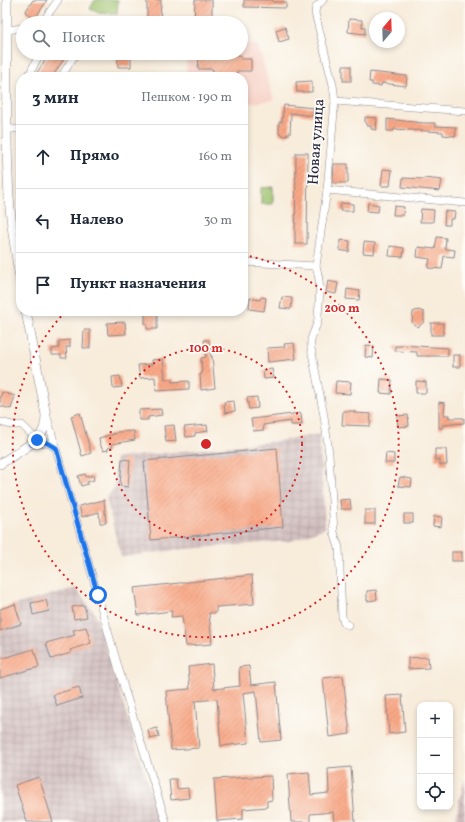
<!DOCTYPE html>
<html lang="ru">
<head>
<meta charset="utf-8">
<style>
	:root { --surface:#fff; --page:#f2f2f3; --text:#1f2937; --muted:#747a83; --line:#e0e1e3 }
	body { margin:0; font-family:Vollkorn,serif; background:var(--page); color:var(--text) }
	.controls { position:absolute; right:12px; bottom:12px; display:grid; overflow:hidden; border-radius:8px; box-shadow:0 2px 6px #0003 }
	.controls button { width:36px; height:36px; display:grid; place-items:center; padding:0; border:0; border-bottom:1px solid var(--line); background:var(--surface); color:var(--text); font:20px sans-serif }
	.compass { position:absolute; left:369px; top:12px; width:36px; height:36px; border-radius:50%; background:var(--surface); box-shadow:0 2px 6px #0003; rotate:19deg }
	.stop { position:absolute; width:12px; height:12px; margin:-9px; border:3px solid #1a73e8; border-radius:50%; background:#fff }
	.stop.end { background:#1a73e8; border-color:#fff; box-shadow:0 1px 4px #0008 }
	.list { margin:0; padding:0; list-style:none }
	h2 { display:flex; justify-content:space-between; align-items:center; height:52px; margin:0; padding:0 16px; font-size:17px }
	h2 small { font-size:13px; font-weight:400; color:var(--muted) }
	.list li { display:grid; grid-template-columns:26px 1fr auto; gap:12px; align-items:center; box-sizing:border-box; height:64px; padding:0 16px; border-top:1px solid var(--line) }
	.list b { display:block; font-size:15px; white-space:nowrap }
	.list em { font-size:13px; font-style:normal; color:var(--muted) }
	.icon { flex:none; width:22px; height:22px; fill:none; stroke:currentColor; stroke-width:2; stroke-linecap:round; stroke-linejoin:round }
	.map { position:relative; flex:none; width:465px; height:822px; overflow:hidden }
	.search { position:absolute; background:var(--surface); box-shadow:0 2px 6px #0003; left:16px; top:16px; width:232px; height:44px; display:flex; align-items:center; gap:10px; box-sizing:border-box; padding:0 14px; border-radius:22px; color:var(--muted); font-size:15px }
	.panel { position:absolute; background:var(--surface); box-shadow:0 2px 6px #0003; left:16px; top:72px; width:232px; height:244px; border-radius:16px }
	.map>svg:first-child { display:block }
</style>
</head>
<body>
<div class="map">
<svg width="465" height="822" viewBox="0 0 465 822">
	<defs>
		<pattern id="industrial-grid" width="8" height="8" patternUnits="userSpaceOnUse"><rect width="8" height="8" fill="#d2bfbf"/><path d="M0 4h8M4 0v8" fill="none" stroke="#b4a4a5"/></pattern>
		<pattern id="building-hatch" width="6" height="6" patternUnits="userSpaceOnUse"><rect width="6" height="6" fill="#f9a886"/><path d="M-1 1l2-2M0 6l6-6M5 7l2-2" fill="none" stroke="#d59075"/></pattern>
	</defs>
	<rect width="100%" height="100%" fill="#fdfcf7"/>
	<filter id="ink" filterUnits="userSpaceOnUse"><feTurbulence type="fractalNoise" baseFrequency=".025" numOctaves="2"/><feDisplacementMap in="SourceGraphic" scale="8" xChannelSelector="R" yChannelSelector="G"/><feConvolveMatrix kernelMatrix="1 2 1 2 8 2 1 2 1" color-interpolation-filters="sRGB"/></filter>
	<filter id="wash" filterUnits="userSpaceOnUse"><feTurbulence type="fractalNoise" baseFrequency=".012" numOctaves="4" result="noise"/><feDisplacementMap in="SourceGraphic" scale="16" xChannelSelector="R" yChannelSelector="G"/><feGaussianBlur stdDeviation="0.9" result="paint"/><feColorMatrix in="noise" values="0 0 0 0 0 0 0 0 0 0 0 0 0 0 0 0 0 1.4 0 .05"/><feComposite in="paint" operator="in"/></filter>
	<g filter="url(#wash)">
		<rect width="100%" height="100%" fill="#f8ecdb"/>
		<polygon fill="#f7d1c6" points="241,35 245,35 247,44 258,45 274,100 243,104 243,77 186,77 187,53 241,53"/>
		<g fill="url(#industrial-grid)">
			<polygon points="319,434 325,528 291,541 184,549 121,557 106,498 114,488 116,458 278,441"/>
			<polygon points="75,588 95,613 160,822 0,822 0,609"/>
			<polygon points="465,779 465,822 455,822 459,801"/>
		</g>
		<g fill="#9ec36d" stroke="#607254">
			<polygon points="95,0 118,0 117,14 99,13 90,9"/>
			<polygon points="273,187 273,204 261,204 261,188"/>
		</g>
		<g id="blocks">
			<g fill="url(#building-hatch)">
				<polygon points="33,0 47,0 35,19 25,12"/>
				<polygon points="147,0 161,0 160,23 147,23"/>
				<polygon points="195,0 212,0 212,23 194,23"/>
				<polygon points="244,0 273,0 273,2 286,2 286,8 244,7"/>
				<polygon points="349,19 362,20 362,27 365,27 365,34 348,32"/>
				<polygon points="285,27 289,39 279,42 276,30"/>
				<polygon points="50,53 68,53 52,77 34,77"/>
				<polygon points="117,53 131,53 131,67 118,67"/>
				<polygon points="216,53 238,53 238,56 241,56 241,59 251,59 251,71 237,71 237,77 213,77 213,69 198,69 199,58 213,58 213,55 216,55"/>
				<rect x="343" y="66" width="8" height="15"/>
				<polygon points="370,72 407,76 406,86 382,83 381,86 372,85 372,82 369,82"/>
				<polygon points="312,81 312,92 297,92 296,82"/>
				<polygon points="284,105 314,108 312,116 291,113 290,134 287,134 287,136 281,135 281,134 279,134 279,122 282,122 282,120"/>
				<polygon points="365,117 377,118 376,130 371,129 371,126 367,126 367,123 365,123"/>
				<polygon points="387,119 423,123 435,123 435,126 456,127 455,136 443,135 443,132 394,129 394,131 387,131"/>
				<polygon points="296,153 308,153 307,244 295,244"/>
				<polygon points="334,164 348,164 348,183 333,183"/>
				<polygon points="383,169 392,170 390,186 381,186"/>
				<polygon points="403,178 424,179 424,178 442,180 440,191 402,187"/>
				<polygon points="341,203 353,204 353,211 340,211"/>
				<polygon points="368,203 379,205 378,212 367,211"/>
				<polygon points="394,206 404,207 403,215 393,215"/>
				<polygon points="421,209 434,210 433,222 420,222"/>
				<polygon points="445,211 455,212 454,219 450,219 450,225 444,225"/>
				<polygon points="437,237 446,238 445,249 455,250 454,257 444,256 442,269 428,268 430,259 417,257 418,247 435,249"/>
				<polygon points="340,240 350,241 349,252 339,250"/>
				<polygon points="364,242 375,243 374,254 363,253"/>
				<polygon points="390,246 404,248 403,257 389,256"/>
				<polygon points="328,281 338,283 336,294 326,292"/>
				<polygon points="347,289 360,291 359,300 346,299"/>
				<polygon points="261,297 266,298 264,311 249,309 250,298 260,300"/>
				<polygon points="282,297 292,298 291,309 280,308"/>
				<polygon points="418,310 424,312 424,322 418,327 412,323 413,312"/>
				<polygon points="157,313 157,329 147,329 147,324 145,324 145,314"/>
				<polygon points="125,322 126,334 108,335 107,323"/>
				<rect x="431" y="323" width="12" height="12"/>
				<polygon points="84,330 90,330 90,348 83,348"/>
				<polygon points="70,340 70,347 66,347 67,358 61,358 61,355 52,355 52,349 59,348 59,341"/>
				<polygon points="204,340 209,340 211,357 212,356 215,388 201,390 200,374 202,374 201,358 206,357"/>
				<polygon points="294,343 296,359 268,362 267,348 285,347 284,344"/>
				<polygon points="366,345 374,346 373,358 365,357"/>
				<polygon points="402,345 448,348 448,356 417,356 417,352 395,351 395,346 402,346"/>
				<rect x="453" y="355" width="7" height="12"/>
				<polygon points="163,359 165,379 172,379 172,382 189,381 189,389 156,391 155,377 140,378 138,365 152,364 152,360"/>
				<polygon points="272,369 274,378 264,379 263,370"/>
				<polygon points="120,376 122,387 113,388 112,377"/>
				<polygon points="381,379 392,380 391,394 380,393"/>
				<polygon points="336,381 351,382 350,394 335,393"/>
				<polygon points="416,381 426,382 426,393 416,393"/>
				<polygon points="2,392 15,396 11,409 0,406 0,399"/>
				<polygon points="257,397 258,408 249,409 247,398"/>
				<polygon points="234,401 235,411 225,413 224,402"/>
				<polygon points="439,402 445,403 444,415 449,415 449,418 464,418 464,423 443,425 443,428 439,428"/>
				<polygon points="161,409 162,415 148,417 148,420 139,420 139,410"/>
				<polygon points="343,411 355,411 354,413 371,414 370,426 342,425"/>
				<polygon points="80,413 91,453 82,456 71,416"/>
				<polygon points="301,413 302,425 291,425 291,421 263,425 264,430 253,431 251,419"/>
				<polygon points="408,415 409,426 398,427 397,416"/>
				<polygon points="174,425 176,441 166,442 164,426"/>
				<polygon points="207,425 208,431 195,433 195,436 186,437 184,427"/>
				<polygon points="134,431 135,440 112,444 113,447 108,448 108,450 103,451 101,446 100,446 99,438 117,433 117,432"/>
				<polygon points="277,448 283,527 151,540 144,461"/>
				<polygon points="435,449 446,449 447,465 440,465 440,460 435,460"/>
				<polygon points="386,453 394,454 394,463 385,463"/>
				<polygon points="122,459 130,460 128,487 120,486"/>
				<polygon points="85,474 86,477 93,475 94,480 87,482 88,484 81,486 78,476"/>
				<polygon points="400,477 412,479 411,487 398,486"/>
				<polygon points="350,499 351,509 341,509 340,500"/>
				<polygon points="104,500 106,523 100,523 99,512 82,517 79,506"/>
				<rect x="365" y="510" width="10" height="14"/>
				<rect x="404" y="514" width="9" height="9"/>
				<polygon points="434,516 442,517 441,527 433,526"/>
				<rect x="452" y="552" width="10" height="9"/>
				<polygon points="252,575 254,604 216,607 216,613 209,613 212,644 186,646 182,616 171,617 172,611 138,615 134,588"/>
				<polygon points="376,590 377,599 375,600 367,601 367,591"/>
				<polygon points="46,600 49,611 33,615 31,603"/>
				<polygon points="15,604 21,624 0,631 0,609"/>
				<polygon points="84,605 87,617 74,619 72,607"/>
				<polygon points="86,627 91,643 70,650 71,653 51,659 46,643 75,635 73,630"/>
				<polygon points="34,649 39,667 0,678 0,659"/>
				<polygon points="428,657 429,668 408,669 408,658"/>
				<polygon points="212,664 214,689 240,686 239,667 249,666 251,685 276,682 281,740 261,742 256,691 243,693 248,743 221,746 217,699 195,701 199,748 171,750 166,691 190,689 188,667"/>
				<polygon points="343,676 350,734 329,737 323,678"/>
				<polygon points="79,687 82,698 57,706 53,695"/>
				<polygon points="402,695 405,732 389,734 386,696"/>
				<polygon points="157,728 159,737 150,739 148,730"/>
				<polygon points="351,767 355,822 334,822 333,812 310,814 310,822 291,822 288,774 309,772 311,795 329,793 328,769"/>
				<polygon points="271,776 272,800 267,801 267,807 243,809 243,819 217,821 214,779"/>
				<polygon points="39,777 53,822 27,822 15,785"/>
				<polygon points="169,779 176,779 177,789 188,788 189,798 171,800"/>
			</g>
		</g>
	</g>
	<g filter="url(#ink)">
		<use href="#blocks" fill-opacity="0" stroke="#8d878b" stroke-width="1"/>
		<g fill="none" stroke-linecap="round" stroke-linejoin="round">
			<defs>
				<g id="minor">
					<path d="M323 0 316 7 315 13 333 85 335 101 327 190 316 266C321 282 320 297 318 314 318 318 318 323 316 326 313 335 310 337 311 348L324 416 329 454 334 532 339 548 342 617 344 623 348 625"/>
					<polyline points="42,23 58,0"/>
					<polyline points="7,30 23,28"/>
					<polyline points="28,77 40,53"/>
					<polyline points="61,77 76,53"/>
					<polyline points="335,101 465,111"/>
					<polyline points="7,129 21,129"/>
					<polyline points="327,190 465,203"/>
					<polyline points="243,262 316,266"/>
					<polyline points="47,417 125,691 166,822"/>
					<polyline points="0,422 12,425 22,425 37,440"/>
					<polyline points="33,444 46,442 56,448"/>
				</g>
				<g id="major">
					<path d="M7 0C7 65 5 131 9 196 11 226 16 255 21 284"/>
					<path d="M0 464 37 440C44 432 46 425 46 415L26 311"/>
				</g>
			</defs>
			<use href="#minor" stroke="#8d878b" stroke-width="8"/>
			<use href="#major" stroke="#8d878b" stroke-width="10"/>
			<use href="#minor" stroke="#fff" stroke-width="7"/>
			<use href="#major" stroke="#fff" stroke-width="9"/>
		</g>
	</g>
	<g fill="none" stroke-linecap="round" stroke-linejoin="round" filter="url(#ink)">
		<polyline stroke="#1a73e8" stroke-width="5" points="37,440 32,444 46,442 56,448 98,595"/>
	</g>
	<g fill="none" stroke="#d62828" stroke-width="2" stroke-dasharray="2 4">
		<circle cx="206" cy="444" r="96"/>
		<path d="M244 255A193 193 0 1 1 66 311"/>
	</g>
	<g text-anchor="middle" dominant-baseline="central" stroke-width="3.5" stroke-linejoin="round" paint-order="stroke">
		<g font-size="15" fill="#22223b" stroke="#fdfcf7">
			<text transform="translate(317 142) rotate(-86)">Новая улица</text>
		</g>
	</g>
	<circle cx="206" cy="444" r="6" fill="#d62828" stroke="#fdfcf7" stroke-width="2"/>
	<g font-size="12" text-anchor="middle" font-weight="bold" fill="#d62828" stroke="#fdfcf7" stroke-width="3.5" stroke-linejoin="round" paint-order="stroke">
		<text x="342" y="312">200 m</text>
		<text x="206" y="352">100 m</text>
	</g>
</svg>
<div class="controls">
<button>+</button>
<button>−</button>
<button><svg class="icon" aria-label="locate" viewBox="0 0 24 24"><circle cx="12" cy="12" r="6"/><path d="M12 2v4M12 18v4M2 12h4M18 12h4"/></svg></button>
</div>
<svg class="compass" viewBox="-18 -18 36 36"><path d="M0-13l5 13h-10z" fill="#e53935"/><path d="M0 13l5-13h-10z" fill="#747a83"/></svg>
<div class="stop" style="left:98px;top:595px"></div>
<div class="stop end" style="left:37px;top:440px"></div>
<div class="search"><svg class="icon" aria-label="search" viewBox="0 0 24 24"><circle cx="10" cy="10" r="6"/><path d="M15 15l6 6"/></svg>Поиск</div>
<section class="panel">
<h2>3 мин<small>Пешком · 190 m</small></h2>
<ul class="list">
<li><svg class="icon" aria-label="ahead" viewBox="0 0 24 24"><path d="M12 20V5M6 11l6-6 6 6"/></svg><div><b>Прямо</b></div><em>160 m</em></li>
<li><svg class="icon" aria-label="left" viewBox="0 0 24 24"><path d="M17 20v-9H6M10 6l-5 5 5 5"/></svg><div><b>Налево</b></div><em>30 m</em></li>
<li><svg class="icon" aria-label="arrive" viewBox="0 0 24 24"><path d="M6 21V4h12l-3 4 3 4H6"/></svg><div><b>Пункт назначения</b></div></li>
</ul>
</section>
</div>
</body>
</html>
